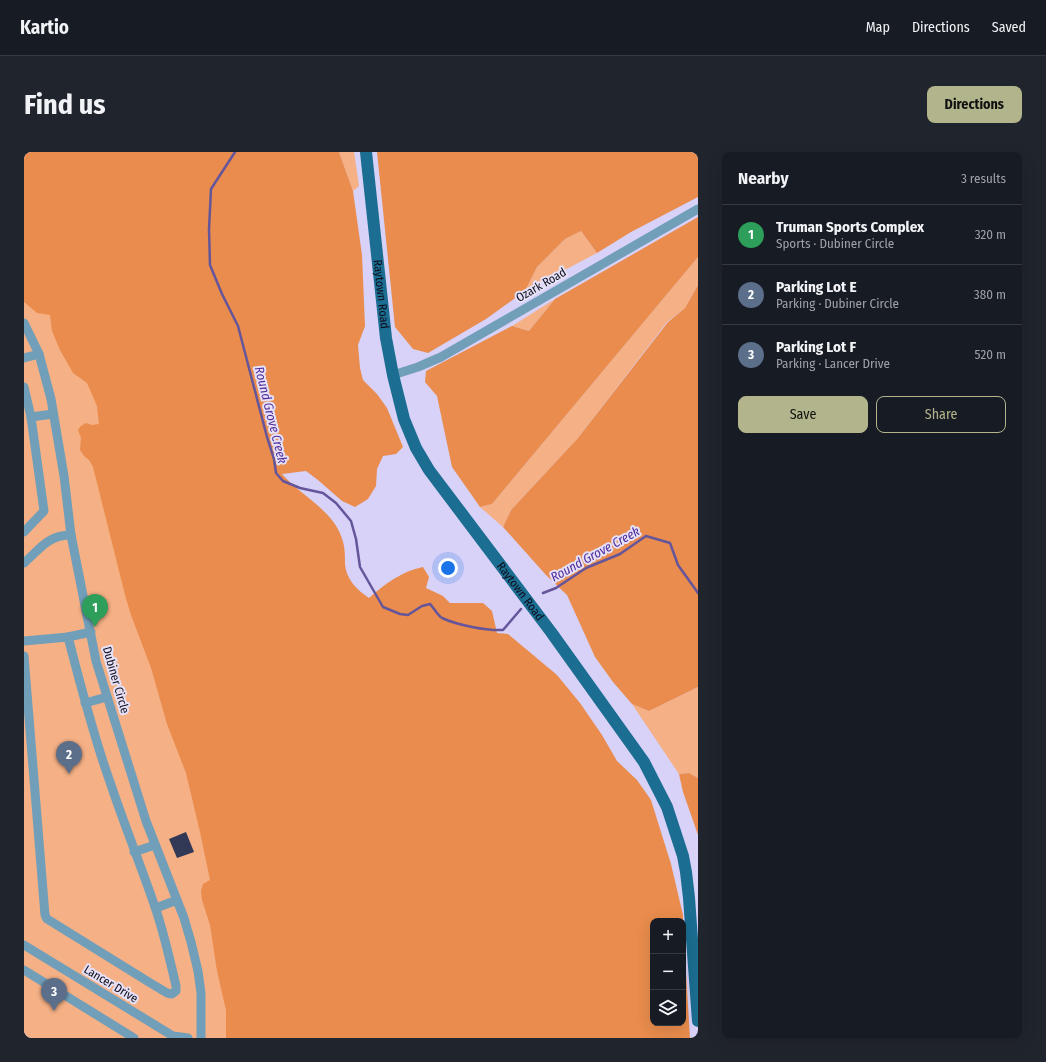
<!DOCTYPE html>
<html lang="en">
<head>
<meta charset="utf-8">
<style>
	:root { --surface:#171b24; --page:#20242c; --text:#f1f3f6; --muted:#9ea1a6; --line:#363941; --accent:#b2b58b }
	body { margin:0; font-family:"Fira Sans Condensed",sans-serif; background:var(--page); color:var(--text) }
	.controls { position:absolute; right:12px; bottom:12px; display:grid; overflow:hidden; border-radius:8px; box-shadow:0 4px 16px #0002 }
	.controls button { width:36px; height:36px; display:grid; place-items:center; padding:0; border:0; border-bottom:1px solid var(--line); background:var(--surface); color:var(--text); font:20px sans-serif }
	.you { position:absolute; left:424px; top:416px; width:14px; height:14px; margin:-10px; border:3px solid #fff; border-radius:50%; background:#1a73e8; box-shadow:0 0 0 6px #1a73e833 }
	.badge { display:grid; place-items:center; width:26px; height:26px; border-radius:50%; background:var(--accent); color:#fff; font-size:13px; font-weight:700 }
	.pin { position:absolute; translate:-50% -33px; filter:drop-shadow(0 1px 2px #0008) }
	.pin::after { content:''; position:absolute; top:21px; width:14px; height:12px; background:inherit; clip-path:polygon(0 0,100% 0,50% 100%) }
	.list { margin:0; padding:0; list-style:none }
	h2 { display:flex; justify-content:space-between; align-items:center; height:52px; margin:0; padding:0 16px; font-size:17px }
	h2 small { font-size:13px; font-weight:400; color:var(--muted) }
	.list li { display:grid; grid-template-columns:26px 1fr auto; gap:12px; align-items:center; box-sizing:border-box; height:60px; padding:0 16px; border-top:1px solid var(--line) }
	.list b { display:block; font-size:15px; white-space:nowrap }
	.list p { margin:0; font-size:13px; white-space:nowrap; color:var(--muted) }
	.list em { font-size:13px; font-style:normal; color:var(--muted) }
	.actions { display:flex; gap:8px; padding:12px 16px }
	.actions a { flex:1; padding:9px 0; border:1px solid var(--accent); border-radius:8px; text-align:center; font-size:14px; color:var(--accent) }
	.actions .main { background:var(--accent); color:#111 }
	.icon { flex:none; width:22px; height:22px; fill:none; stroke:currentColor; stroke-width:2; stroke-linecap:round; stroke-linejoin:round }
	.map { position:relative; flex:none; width:674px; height:886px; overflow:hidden; border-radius:8px }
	header { display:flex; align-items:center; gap:24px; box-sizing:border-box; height:56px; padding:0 20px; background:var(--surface); border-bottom:1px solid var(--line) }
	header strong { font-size:19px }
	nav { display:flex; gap:22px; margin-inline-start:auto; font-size:14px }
	.intro { display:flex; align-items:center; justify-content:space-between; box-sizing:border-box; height:96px; padding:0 24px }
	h1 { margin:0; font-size:28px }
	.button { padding:10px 18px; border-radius:8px; background:var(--accent); color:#111; font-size:14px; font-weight:700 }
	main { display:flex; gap:24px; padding:0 24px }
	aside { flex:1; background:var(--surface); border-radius:8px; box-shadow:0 4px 16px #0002 }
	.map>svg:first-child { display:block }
</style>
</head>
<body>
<header>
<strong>Kartio</strong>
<nav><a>Map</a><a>Directions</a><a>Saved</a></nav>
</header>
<div class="intro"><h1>Find us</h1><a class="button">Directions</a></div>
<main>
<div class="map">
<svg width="674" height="886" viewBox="0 0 674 886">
	<rect width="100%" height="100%" fill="#d8d1f8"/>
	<g fill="#f5b085">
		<polygon points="0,0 29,0 275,886 0,886"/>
		<polygon points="315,0 330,0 335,34 329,39"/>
		<polygon points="557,79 573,101 501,139 513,115 541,87"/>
		<polygon points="674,105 674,133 661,156 643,170 554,286 487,358 479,375 456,355 468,352"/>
		<polygon points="531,147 505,179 488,174"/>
		<polygon points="674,535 674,626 665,621 655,622 608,552 625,559"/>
	</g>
	<g fill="#e98c4d">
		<path d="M0 0H315L329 39 338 103 341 174 334 193 336 216 339 228 353 242 363 256 379 295 372 302 359 304 353 317 352 334 344 347 331 355 318 349 294 328 282 319 258 322C275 342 308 358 317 384 321 393 321 402 321 412 322 427 333 438 345 446 361 432 378 419 399 415L405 425 402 436 419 444 426 451H459L468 459 473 481 484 482 533 523 556 551 578 583 593 609 613 628 627 648 647 712 659 763V769H629V871H659V771L666 886H202V858L193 819 186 773 178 748 177 739 179 732 186 728 176 680 162 621 143 572 127 516 107 463 101 443 69 315 65 308 60 304 56 298 57 286 54 278 57 274 62 271 68 273 75 272 73 254 63 231 49 221 36 198 28 179 26 163 13 161 0 150Z"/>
		<polygon points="353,0 674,0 674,45 607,80 573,101 557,79 541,87 513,115 501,139 462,167 404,201 389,197 371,175"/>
		<polygon points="674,65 674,105 468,352 456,355 428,315 413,244 401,230 402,219 488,174 505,179 531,147"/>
		<polygon points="674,133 674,535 625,559 608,552 589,530 571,505 543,443 522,423 479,375 487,358 554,286 644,170 661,156"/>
		<polygon points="665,621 674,626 674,683 659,640 655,622"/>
	</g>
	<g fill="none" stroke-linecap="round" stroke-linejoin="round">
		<g stroke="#65559a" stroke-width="2.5">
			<path d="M211 0 187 37 185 77 186 113 198 142 214 174 243 285 250 307 252 321 259 329 276 336 299 341 312 351 327 369 332 387 336 415 359 455 376 462 384 463 398 454 406 452C410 456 414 464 418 466 433 473 463 479 479 478L497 457"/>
			<polyline points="519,441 532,436 562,416 596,402 622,384 646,391 654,413 674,441"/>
		</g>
	</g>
	<polygon fill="#313957" points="162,680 170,700 153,706 145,687"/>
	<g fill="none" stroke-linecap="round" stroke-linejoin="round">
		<g stroke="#719fb9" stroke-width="9">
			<polyline points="0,171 15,202 27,247 40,324 47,383 72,509 122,669 160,766 167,790 174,819 177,841 177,886"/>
			<polyline points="0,206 15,202"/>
			<polyline points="369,223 394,215 417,205 674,57"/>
			<polyline points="0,235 7,265 20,359 0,380"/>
			<polyline points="7,265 29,262"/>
			<path d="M0 411C16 397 24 383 47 383"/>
			<polyline points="44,485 67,480"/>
			<path d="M0 489 44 485C57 534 69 583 86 630 100 672 117 714 131 755 140 781 146 808 152 834V839L148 842 143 841 128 832 28 770 23 767 21 763 0 504"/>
			<polyline points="61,551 83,545"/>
			<polyline points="110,700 131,693"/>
			<polyline points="132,756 153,748"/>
			<polyline points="0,793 149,884 164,886"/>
			<polyline points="0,818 110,886"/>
		</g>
		<path stroke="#1b6d91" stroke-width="12" id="s1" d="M342 0 362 186 369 223 380 267 392 296 405 318 527 480 620 610 643 655 659 704 662 720 665 746 674 869"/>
	</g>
	<g text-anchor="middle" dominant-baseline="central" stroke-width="4" stroke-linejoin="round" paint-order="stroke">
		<g font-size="12" fill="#0f0c19" stroke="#e4e1f8">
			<text transform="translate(517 133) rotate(-30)">Ozark Road</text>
			<text stroke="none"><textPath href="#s1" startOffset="143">Raytown Road</textPath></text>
			<text stroke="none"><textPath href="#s1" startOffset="479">Raytown Road</textPath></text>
			<text transform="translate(92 528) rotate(74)">Dubiner Circle</text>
			<text transform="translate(87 832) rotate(31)">Lancer Drive</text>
		</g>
		<g font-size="13" font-style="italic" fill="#522d9b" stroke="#e4e1f8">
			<text transform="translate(247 263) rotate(76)">Round Grove Creek</text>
			<text transform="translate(571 402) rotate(-29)">Round Grove Creek</text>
		</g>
	</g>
</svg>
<div class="controls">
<button>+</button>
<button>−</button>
<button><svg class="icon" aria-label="layers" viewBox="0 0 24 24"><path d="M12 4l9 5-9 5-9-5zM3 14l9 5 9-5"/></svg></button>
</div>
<div class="you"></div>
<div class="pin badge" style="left:71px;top:475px;background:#2e9e5b">1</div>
<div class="pin badge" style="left:45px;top:622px;background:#5c6f8a">2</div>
<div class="pin badge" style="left:30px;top:859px;background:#5c6f8a">3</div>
</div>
<aside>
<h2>Nearby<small>3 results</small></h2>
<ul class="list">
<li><span class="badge" style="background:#2e9e5b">1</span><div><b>Truman Sports Complex</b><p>Sports · Dubiner Circle</p></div><em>320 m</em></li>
<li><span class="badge" style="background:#5c6f8a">2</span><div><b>Parking Lot E</b><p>Parking · Dubiner Circle</p></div><em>380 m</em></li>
<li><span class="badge" style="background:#5c6f8a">3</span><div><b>Parking Lot F</b><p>Parking · Lancer Drive</p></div><em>520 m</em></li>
</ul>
<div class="actions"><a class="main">Save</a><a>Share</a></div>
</aside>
</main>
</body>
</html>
